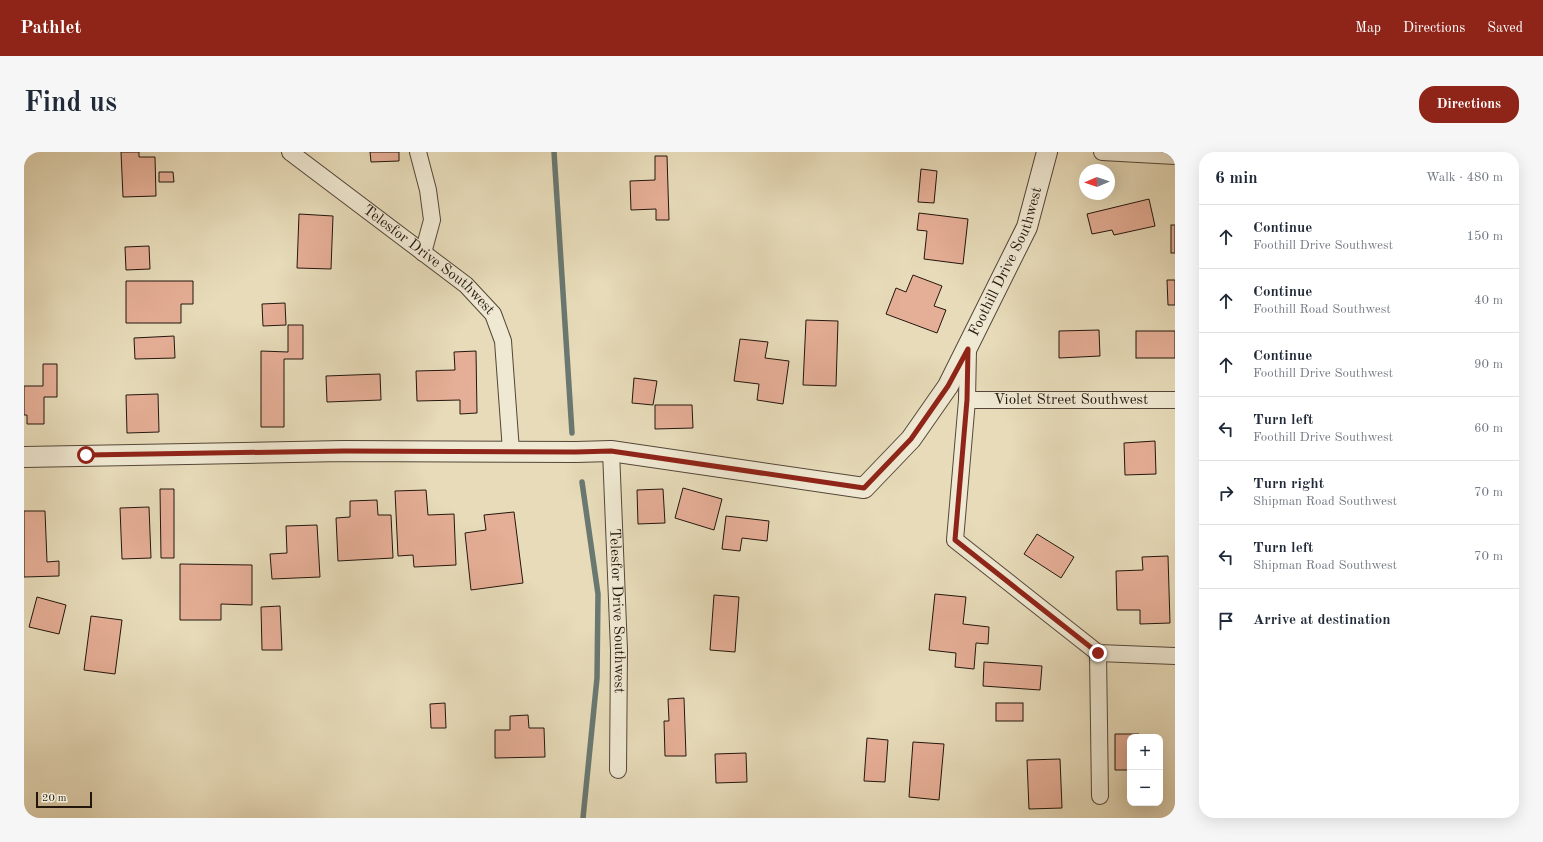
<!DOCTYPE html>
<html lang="en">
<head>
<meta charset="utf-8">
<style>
	:root { --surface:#fff; --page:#f6f6f7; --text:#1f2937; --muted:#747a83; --line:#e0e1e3; --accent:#8f2418 }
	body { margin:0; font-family:"Old Standard TT",serif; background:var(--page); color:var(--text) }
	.controls { position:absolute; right:12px; bottom:12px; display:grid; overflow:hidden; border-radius:8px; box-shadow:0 4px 16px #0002 }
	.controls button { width:36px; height:36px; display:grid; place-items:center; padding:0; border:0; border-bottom:1px solid var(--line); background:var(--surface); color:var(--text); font:20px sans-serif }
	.compass { position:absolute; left:1055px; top:12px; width:36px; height:36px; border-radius:50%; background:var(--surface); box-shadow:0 4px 16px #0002; rotate:268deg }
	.scale { position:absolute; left:12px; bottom:10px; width:56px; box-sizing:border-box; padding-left:4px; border:2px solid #23160d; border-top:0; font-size:11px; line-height:14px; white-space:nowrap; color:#23160d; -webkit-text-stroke:3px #efe8d2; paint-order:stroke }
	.stop { position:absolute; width:12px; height:12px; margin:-9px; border:3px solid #8f2418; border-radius:50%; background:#fff }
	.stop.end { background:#8f2418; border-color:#fff; box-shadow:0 1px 4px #0008 }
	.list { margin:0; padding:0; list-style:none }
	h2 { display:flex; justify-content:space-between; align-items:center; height:52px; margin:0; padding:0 16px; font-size:17px }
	h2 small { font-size:13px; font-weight:400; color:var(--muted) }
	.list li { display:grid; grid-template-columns:26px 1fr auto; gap:12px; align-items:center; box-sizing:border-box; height:64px; padding:0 16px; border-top:1px solid var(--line) }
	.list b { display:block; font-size:15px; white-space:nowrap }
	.list p { margin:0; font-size:13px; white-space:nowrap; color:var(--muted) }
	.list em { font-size:13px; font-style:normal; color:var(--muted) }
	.icon { flex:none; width:22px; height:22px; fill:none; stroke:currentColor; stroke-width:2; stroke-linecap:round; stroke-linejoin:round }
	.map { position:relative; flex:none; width:1151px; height:666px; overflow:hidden; border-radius:16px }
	header { display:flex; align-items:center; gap:24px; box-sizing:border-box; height:56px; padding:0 20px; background:var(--accent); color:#fff }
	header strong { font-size:19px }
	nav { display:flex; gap:22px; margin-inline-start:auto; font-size:14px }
	.intro { display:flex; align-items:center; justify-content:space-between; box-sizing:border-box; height:96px; padding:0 24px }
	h1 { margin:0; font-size:28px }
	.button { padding:10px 18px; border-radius:16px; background:var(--accent); color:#fff; font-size:14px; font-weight:700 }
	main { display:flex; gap:24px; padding:0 24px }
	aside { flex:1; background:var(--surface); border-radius:16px; box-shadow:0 4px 16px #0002 }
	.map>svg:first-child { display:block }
</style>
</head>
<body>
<header>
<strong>Pathlet</strong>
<nav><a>Map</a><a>Directions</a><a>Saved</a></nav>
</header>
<div class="intro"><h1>Find us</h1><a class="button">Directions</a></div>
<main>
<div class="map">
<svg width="1151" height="666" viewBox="0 0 1151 666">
	<rect width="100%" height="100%" fill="#e7dbb9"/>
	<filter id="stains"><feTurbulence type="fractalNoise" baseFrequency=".005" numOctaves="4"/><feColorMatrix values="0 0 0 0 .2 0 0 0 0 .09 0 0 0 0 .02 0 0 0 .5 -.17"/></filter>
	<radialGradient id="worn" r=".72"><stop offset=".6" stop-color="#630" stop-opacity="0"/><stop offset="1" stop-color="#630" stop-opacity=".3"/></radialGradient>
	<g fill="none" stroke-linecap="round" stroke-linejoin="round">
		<g stroke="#697871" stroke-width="5.5">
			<polyline points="530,0 548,281"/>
			<polyline points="558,330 574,442 573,526 559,666"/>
		</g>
	</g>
	<g fill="#e5ae96" stroke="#23160d">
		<polygon points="97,0 115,0 115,5 131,5 132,44 99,45"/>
		<polygon points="346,0 375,0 375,9 347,10"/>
		<polygon points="631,4 643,4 645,68 632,68 632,57 607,58 606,29 631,28"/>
		<polygon points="897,17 913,19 910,51 894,50"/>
		<polygon points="135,20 149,20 150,30 135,30"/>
		<polygon points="1125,47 1131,74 1090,83 1088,78 1068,82 1063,62"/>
		<polygon points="895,61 944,67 939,112 900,107 903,79 893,78"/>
		<polygon points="275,62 309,64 307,117 273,116"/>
		<rect x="1147" y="73" width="4" height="28"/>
		<polygon points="125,94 126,117 102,118 101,95"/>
		<polygon points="889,123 918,134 910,154 922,158 913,181 862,162 872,136 882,140"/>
		<polygon points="1143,128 1151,128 1151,153 1144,153"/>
		<polygon points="102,129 169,129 169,152 157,152 157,171 102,171"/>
		<polygon points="261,151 262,173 239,174 238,152"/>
		<polygon points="782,168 814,169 812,234 779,233"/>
		<polygon points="264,173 279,173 279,207 260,207 260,275 237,275 237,199 264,200"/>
		<polygon points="1075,178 1076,204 1035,206 1035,179"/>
		<rect x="1112" y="179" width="39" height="27"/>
		<polygon points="150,184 151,206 111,207 110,186"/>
		<polygon points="716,187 744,190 741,206 765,209 759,252 733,248 735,232 710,229"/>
		<polygon points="452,199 453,261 436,262 436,248 393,249 392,219 431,218 430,200"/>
		<polygon points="19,212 33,212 33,245 20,245 20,272 3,272 3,263 0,263 0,234 19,234"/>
		<polygon points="356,222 357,248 303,250 302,224"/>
		<polygon points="610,226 633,229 629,253 608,251"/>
		<polygon points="134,242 135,280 103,281 102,243"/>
		<polygon points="631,253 668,253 669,276 631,277"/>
		<polygon points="1131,289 1132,322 1101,323 1100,291"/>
		<polygon points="659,336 698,347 690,378 651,366"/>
		<polygon points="136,337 150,337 150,406 137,406"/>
		<polygon points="639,337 641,371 614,372 613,338"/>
		<polygon points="402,338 404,363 430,362 432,413 390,415 389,403 374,404 371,339"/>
		<polygon points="353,348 354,363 367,363 369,406 314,409 312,366 326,365 326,349"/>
		<polygon points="125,355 127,406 98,407 96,356"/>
		<polygon points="0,359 21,359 23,410 35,409 35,424 0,425"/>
		<polygon points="490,360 499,431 447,438 441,381 462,378 460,363"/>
		<polygon points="702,364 745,369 743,389 718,386 716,399 698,397"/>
		<polygon points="293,373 296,425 248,427 246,402 263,401 262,374"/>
		<polygon points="1013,382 1050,405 1037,426 1000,402"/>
		<polygon points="1144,404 1146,471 1116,472 1116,458 1093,458 1092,419 1119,418 1118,405"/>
		<polygon points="156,412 228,413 228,453 197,452 197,468 156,468"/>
		<polygon points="911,442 942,445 939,472 965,475 964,492 952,491 950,517 931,515 932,501 905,498"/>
		<polygon points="690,443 715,445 711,500 686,498"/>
		<polygon points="13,445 42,453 35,482 5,475"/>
		<polygon points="256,454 258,498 238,498 237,455"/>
		<polygon points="67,464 98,468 91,522 60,518"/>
		<polygon points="960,510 1018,514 1016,538 959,534"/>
		<polygon points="660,546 662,604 641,604 640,569 645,569 644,547"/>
		<polygon points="421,551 422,576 407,576 406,552"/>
		<rect x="972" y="551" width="27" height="18"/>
		<polygon points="504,563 505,576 520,576 521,605 471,606 471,578 486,578 486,564"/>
		<polygon points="1091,582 1115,582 1115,585 1106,585 1106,618 1091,618"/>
		<polygon points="843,586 864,588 861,630 840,629"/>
		<polygon points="889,590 920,592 915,648 885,645"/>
		<polygon points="722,601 723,630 692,631 691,602"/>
		<polygon points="1036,607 1038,656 1005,657 1003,608"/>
	</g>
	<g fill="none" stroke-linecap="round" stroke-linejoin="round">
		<defs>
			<g id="minor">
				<path id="s1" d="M266 0 442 133 469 162 479 189 487 299"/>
				<polyline points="394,0 404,38 408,68 399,101"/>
				<polyline points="1078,0 1151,4"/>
				<polyline points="944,197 943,248 931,388 1074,501 1151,504"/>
				<path id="s2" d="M943 248H1151"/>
				<path id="s3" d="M587 299 595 498 594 618"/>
				<polyline points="1074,501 1076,644"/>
			</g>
			<g id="tertiary">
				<path id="s4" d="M0 305 319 299 552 300 587 299 840 336 887 287 924 234 1003 75 1023 0"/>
			</g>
		</defs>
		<use href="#minor" stroke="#544738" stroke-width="18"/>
		<use href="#tertiary" stroke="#544738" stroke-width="22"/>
		<use href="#minor" stroke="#efe8d2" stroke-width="16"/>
		<use href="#tertiary" stroke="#efe8d2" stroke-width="20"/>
	</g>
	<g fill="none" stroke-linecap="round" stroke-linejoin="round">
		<polyline stroke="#8f2418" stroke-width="5" points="62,303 320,299 552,300 587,299 840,336 887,287 924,234 944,197 943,248 931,388 1074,501"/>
	</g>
	<g text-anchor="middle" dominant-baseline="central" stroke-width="3.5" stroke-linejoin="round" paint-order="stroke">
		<g font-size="15" fill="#23160d" stroke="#efe8d2">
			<text stroke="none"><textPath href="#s4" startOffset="1113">Foothill Drive Southwest</textPath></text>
			<text stroke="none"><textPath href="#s1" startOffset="176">Telesfor Drive Southwest</textPath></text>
			<text stroke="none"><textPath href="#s2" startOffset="104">Violet Street Southwest</textPath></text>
			<text stroke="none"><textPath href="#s3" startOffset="160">Telesfor Drive Southwest</textPath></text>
		</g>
	</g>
	<rect width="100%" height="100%" filter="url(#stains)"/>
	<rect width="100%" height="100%" fill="url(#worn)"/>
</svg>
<div class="controls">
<button>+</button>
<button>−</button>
</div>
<svg class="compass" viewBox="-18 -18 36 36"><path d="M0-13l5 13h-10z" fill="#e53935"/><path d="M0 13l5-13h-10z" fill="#747a83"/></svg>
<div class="scale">20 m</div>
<div class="stop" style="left:62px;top:303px"></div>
<div class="stop end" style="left:1074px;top:501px"></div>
</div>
<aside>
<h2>6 min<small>Walk · 480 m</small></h2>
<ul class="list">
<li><svg class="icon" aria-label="ahead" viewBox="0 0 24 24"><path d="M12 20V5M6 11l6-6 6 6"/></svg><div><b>Continue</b><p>Foothill Drive Southwest</p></div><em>150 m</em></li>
<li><svg class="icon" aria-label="ahead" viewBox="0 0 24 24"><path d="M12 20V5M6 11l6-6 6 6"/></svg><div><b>Continue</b><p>Foothill Road Southwest</p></div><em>40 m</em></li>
<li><svg class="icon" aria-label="ahead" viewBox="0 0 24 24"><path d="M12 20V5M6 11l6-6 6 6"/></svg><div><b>Continue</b><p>Foothill Drive Southwest</p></div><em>90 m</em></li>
<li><svg class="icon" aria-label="left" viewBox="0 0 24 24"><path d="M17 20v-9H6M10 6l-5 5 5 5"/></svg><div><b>Turn left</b><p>Foothill Drive Southwest</p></div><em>60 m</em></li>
<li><svg class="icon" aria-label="right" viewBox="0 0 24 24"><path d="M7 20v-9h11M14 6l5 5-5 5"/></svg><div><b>Turn right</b><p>Shipman Road Southwest</p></div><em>70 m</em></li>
<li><svg class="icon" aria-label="left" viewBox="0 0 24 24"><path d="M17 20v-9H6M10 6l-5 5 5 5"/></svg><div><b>Turn left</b><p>Shipman Road Southwest</p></div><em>70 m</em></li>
<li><svg class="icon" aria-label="arrive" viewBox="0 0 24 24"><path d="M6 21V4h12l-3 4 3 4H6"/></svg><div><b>Arrive at destination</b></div></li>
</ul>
</aside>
</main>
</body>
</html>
